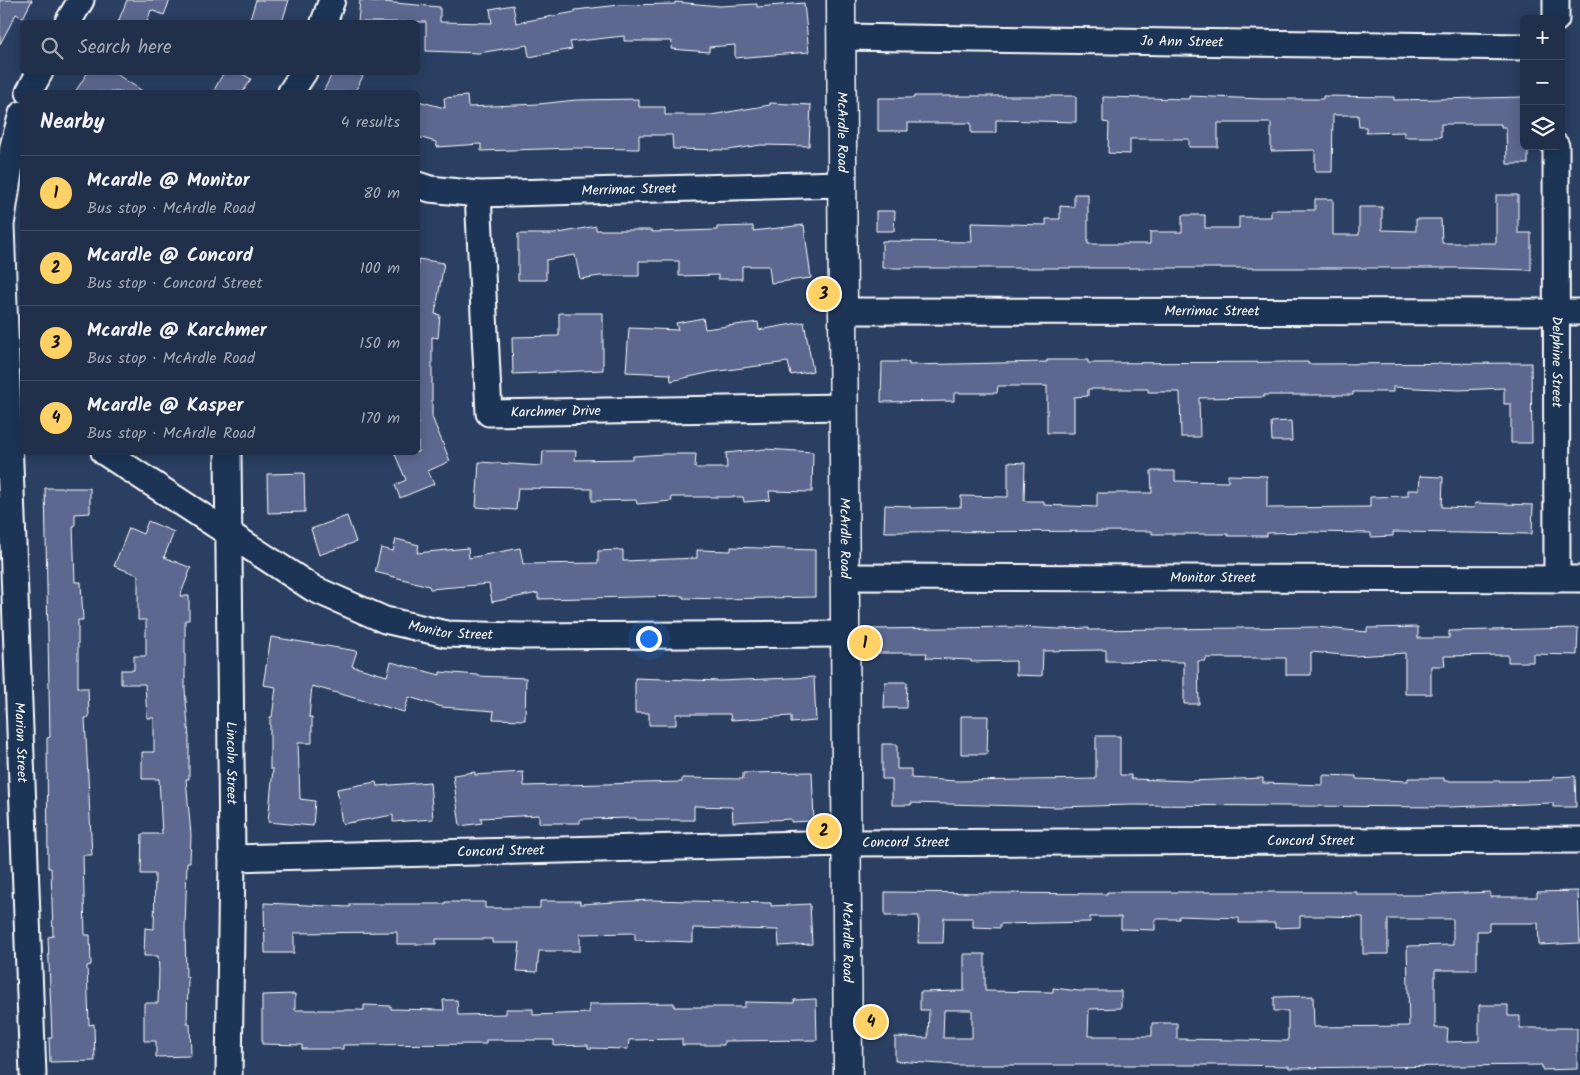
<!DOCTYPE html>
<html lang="en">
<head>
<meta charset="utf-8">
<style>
	:root { --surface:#202f4a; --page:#283751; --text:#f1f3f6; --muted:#a2a9b5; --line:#3d4a62; --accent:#ffd166 }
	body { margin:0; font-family:Kalam,sans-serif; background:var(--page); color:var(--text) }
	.controls { position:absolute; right:15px; top:15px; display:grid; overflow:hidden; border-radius:8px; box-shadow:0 2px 12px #0003 }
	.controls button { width:45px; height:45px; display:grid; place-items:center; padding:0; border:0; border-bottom:1px solid var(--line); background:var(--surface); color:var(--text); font:25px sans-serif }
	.you { position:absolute; left:648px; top:638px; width:18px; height:18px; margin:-12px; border:4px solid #fff; border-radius:50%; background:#1a73e8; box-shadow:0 0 0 8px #1a73e833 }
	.badge { display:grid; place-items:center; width:32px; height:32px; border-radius:50%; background:var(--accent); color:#111; font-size:16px; font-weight:700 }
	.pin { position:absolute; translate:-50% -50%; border:2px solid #fff; box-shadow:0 1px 5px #0006 }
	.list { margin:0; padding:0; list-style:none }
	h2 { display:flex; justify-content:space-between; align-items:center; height:65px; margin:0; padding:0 20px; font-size:21px }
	h2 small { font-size:16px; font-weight:400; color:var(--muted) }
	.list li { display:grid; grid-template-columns:32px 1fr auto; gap:15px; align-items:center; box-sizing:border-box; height:75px; padding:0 20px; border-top:1px solid var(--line) }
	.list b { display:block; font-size:19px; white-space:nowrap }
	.list p { margin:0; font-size:16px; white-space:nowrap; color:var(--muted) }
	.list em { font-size:16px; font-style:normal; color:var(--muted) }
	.icon { flex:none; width:28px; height:28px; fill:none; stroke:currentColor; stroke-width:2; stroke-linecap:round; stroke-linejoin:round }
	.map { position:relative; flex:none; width:1580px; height:1075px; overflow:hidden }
	.search { position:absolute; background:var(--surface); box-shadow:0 2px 12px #0003; left:20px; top:20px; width:400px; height:55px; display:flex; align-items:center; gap:12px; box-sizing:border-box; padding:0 18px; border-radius:8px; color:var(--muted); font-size:19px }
	.panel { position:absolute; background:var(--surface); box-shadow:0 2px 12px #0003; left:20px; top:90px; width:400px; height:365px; border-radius:8px }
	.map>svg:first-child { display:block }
</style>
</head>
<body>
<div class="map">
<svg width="1580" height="1075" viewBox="0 0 1580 1075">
	<rect width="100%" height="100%" fill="#2a3f62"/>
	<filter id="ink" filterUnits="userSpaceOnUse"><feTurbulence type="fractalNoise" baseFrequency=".02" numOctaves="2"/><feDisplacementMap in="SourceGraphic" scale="10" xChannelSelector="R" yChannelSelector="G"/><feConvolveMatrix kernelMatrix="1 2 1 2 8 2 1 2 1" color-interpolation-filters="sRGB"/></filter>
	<g filter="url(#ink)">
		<g fill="#5c688f" stroke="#fff" fill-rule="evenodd">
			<polygon points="0,0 32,0 23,18 16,14 0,44"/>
			<polygon points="127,0 170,0 164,15 151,10 147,22 118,22"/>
			<polygon points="256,0 289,0 282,22 249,22"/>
			<polygon points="360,0 440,7 440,22 492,23 490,9 513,5 516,23 575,12 575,10 620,5 675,4 675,2 720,6 757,4 757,7 804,3 809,52 735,58 735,45 709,47 709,52 671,49 672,41 624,41 624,36 570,42 572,49 529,57 527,45 479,53 426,51 426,22 358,22"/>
			<polygon points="88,72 113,72 144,92 75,92"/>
			<polygon points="224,72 239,72 251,79 243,92 213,92"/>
			<polygon points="333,72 365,72 355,92 323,92"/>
			<polygon points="467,96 468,107 539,104 576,100 639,99 639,107 665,107 665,115 711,115 770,105 770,103 811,105 809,146 761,145 728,150 673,149 672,135 639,135 639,149 574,148 481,151 481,144 437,147 436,142 418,137 418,101 445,108 444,98"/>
			<polygon points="914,96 1076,96 1076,122 996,120 996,133 971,133 971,123 908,123 908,131 878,131 878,98 914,98"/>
			<polygon points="1189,96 1262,99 1323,99 1323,96 1394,97 1394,100 1524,97 1524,146 1528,146 1528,164 1507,164 1506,127 1501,127 1501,124 1441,124 1441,137 1404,137 1404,132 1366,133 1366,127 1359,127 1358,115 1333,115 1332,172 1315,172 1315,150 1271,151 1271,123 1218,123 1218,147 1189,147 1189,139 1130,139 1130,154 1108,153 1109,123 1103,122 1103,97 1189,99"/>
			<polygon points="1074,194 1088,194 1088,244 1150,244 1150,232 1182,232 1182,215 1205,215 1205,228 1239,228 1239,217 1271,217 1271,210 1315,210 1315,199 1333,199 1333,235 1359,235 1359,207 1382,207 1382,230 1416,231 1416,219 1441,219 1442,243 1496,243 1496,195 1518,195 1518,233 1531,233 1531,270 1458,268 882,268 882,241 972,242 971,223 1046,225 1046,219 1060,219 1060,206 1074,207"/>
			<polygon points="876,211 895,211 894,231 876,231"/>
			<polygon points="804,225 811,278 771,283 769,266 742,266 742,279 718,279 718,275 679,276 679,261 639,261 639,276 600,276 580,279 575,255 546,260 546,280 518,280 518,234 554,234 596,226 596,230 652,230 652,232 717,230 717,227 753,226 753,231"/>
			<polygon points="418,259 444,263 435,314 440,315 438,338 432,337 432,417 450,461 428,471 434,484 400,498 395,485 406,480 394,452 418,452"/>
			<polygon points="559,313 603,313 603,370 513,374 512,337 559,336"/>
			<polygon points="703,318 705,329 758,322 759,330 804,322 813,371 791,375 788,362 712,372 671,381 670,374 626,372 629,328 678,330 676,323"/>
			<polygon points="1047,360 1088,360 1088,363 1308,362 1308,364 1531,363 1532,443 1511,443 1511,404 1504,404 1504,388 1460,390 1393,387 1393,392 1353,392 1353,395 1264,395 1264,397 1199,398 1200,437 1181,437 1180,392 1148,392 1148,389 1088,389 1088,396 1074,397 1074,433 1047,433 1047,386 998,386 997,393 954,393 954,401 881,402 882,362 909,362 909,365 1047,362"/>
			<polygon points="1291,421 1292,441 1272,441 1271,422"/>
			<polygon points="765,449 813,452 812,492 769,491 770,500 744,502 743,497 671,497 672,501 637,504 636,500 592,501 592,489 518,488 516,510 476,507 479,462 542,466 543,451 576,451 575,460 633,459 633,456 664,454 696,454 695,468 727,468 726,453"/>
			<polygon points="1008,462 1025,463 1024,501 1044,501 1044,505 1097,507 1097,493 1152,493 1151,471 1175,471 1175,481 1228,482 1228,475 1267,476 1267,508 1370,507 1370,497 1408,496 1408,490 1419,490 1420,476 1443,477 1442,507 1474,508 1475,503 1533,505 1532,534 1393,532 1393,536 1371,537 1371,533 1310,532 1267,533 1267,536 1228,536 1228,534 1152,534 1152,531 884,532 885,505 910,506 910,508 961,507 961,496 1008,497"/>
			<polygon points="304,473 305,512 268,513 267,474"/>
			<polygon points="45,488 90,488 90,513 75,514 75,526 73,526 75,582 81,582 83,620 78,620 78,688 88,688 89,718 85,718 92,855 83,855 85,935 90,935 91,965 87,966 89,1025 94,1024 95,1061 50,1062 49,1038 52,1038 48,937 53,936 51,868 48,868 47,738 50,737"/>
			<polygon points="347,516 356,542 319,555 311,529"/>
			<polygon points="148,521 174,532 164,557 191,568 180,596 189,596 189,620 185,620 185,689 189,738 189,779 186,779 191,835 190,862 187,862 185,929 186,977 188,977 187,1024 190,1024 191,1056 156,1057 156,1041 144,1041 144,1003 158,1003 159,970 158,956 144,956 145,928 154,929 155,874 141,874 142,834 162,834 159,779 142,779 142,752 154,752 154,718 147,718 145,684 121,684 121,670 134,670 134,656 146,656 146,620 138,620 138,575 114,566 129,528 143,534"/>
			<polygon points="396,539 419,545 417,553 468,548 469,558 520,548 523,564 598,563 598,551 623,550 623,561 697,558 697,550 731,551 731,547 815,550 815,597 722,599 683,598 683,596 538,599 538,593 492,602 489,584 430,589 429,586 375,572 381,548 393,551"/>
			<polygon points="1018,627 1060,629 1089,628 1089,630 1316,627 1367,632 1367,628 1418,627 1418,638 1449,638 1449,631 1578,628 1577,655 1533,654 1533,662 1508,662 1508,655 1444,656 1445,666 1431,666 1431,694 1405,694 1405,653 1354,656 1311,652 1311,675 1286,675 1286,658 1206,658 1206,661 1198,661 1199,704 1184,704 1184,662 1106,661 1106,650 1043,651 1042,676 1016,675 1016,661 971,662 971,660 926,658 927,653 870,653 870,629"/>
			<polygon points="271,637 357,651 352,666 387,676 391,662 440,675 440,672 478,675 478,676 526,678 525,720 493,719 494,711 442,707 409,697 404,712 312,686 309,717 312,717 312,743 298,743 300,799 315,801 313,826 268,822 273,769 270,769 270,717 272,717 276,687 263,685"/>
			<polygon points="814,677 816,721 791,723 791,716 731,720 730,714 676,714 676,725 649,725 649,713 635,713 635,678 720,681"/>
			<polygon points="885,682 907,682 906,708 884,708"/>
			<polygon points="961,716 988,716 987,754 961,754"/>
			<polygon points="1096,736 1120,736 1120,775 1131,775 1131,779 1190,781 1263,778 1263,783 1323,785 1323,775 1356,776 1356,779 1408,781 1408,778 1444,778 1444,781 1523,781 1553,780 1553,777 1575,776 1576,807 1553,807 1553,803 1450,807 1131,805 1057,807 911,803 911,805 892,805 892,779 882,779 882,744 897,744 897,769 911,769 911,778 957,781 1096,779"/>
			<polygon points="475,772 475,775 523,772 524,786 682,782 682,778 743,779 743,773 812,772 814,821 791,822 791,819 733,822 732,807 694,806 694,820 636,820 636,818 580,819 580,823 539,823 539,815 481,818 482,823 460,826 453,775"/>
			<polygon points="376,782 377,786 430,782 433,819 393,822 393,815 342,824 337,789"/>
			<path d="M1578 891 1580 943 1539 945 1538 923H1489V931H1477V970H1435V1028H1448L1447 1042 1479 1041V1005H1508V1016H1520V1028H1577V1069L1542 1070V1065L1289 1068V1066L1233 1065H958L895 1061V1037L928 1038 929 1010H920V992L964 991V954H985V991L1053 992V988L1079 991H1121V1008L1089 1009 1088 1036H1152V1023H1177V1039L1288 1041V1011H1274V997L1313 996 1314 1027 1409 1026 1407 946 1453 945V919H1388V954H1363V917L1328 916H1300V927L1275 928V923H1239V918L1179 916V919H1155V930L1121 929V917H1090V922L1000 924V928L973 927V918H944L943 943H918L919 916H885V892L1107 894V892H1357V895H1418L1490 892V897H1537V892ZM944 1010H972V1038H943Z"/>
			<polygon points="650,900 771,903 771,906 810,904 812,944 779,946 778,930 693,928 693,942 635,940 635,933 580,934 580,951 539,951 537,972 517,971 520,943 492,943 492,939 436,939 436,944 397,944 397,932 294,933 294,953 265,953 264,903 350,907 350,904 445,904 445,902 485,902 485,908 540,908 540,901 580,901 580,904"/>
			<polygon points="295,994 295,1010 364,1010 364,1005 391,1006 391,1009 444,1010 443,1000 457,1000 458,1015 506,1014 506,1009 533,1009 533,1015 589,1013 589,1004 674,1003 674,1007 745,1007 745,1002 794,1003 794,1000 816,999 817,1040 724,1041 724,1045 682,1045 682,1039 629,1040 628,1049 588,1048 588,1045 554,1046 554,1040 486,1040 486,1044 343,1045 343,1049 302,1049 302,1045 262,1044 262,995"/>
		</g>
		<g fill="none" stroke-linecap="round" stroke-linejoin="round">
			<defs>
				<g id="minor">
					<polyline points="1556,0 1556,19"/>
					<polyline points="68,22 81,0"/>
					<polyline points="324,22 332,0"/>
					<path id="s1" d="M841 37 1524 47"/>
					<polyline points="29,92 40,72"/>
					<polyline points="291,92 304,72"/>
					<path id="s2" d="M22 114 13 146 1 225 33 1075"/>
					<path id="s3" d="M1556 146 1557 579"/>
					<path id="s4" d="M418 185 430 189 478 194 842 184"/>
					<path id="s5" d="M478 194 489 413 844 407"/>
					<path id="s6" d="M843 311 1580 312"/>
					<path id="s7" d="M104 452 314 589 385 620 446 634 520 636 845 634"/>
					<path id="s8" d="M228 452 232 858 229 1075"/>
					<path id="s9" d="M845 577 1580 579"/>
					<path id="s10" d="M232 858 846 843 1580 840"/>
				</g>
				<g id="major">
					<path id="s11" d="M841 0 848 1075"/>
				</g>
			</defs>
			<use href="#minor" stroke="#fff" stroke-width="29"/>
			<use href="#major" stroke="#fff" stroke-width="31"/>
			<use href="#minor" stroke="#1d3557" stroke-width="25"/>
			<use href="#major" stroke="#1d3557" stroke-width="28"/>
		</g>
	</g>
	<g text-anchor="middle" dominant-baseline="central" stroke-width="5" stroke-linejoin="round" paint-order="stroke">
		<g font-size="14" fill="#fff" stroke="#1d3557">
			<text stroke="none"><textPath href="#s1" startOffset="341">Jo Ann Street</textPath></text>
			<text stroke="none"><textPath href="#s11" startOffset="132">McArdle Road</textPath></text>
			<text stroke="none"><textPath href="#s4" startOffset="212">Merrimac Street</textPath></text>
			<text stroke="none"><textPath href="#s6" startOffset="369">Merrimac Street</textPath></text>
			<text stroke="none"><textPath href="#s3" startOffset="216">Delphine Street</textPath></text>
			<text stroke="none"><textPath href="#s5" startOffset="286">Karchmer Drive</textPath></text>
			<text stroke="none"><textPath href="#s11" startOffset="538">McArdle Road</textPath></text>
			<text stroke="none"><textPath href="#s9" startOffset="368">Monitor Street</textPath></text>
			<text stroke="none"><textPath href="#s7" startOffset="395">Monitor Street</textPath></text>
			<text stroke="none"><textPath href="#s2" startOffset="631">Marion Street</textPath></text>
			<text stroke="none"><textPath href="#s8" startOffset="311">Lincoln Street</textPath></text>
			<text stroke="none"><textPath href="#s10" startOffset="1079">Concord Street</textPath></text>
			<text stroke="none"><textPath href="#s10" startOffset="674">Concord Street</textPath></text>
			<text stroke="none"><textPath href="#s10" startOffset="269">Concord Street</textPath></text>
			<text stroke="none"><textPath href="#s11" startOffset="942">McArdle Road</textPath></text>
		</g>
	</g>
</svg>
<div class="controls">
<button>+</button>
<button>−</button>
<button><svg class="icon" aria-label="layers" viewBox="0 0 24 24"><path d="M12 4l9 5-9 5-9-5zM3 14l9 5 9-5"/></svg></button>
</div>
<div class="you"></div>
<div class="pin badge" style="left:865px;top:643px">1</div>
<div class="pin badge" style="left:824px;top:831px">2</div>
<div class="pin badge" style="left:824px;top:294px">3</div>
<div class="pin badge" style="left:871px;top:1022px">4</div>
<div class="search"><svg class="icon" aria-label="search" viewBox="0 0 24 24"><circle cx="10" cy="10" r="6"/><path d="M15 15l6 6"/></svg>Search here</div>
<section class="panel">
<h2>Nearby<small>4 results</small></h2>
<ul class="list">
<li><span class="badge">1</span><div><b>Mcardle @ Monitor</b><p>Bus stop · McArdle Road</p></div><em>80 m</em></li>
<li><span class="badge">2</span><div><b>Mcardle @ Concord</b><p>Bus stop · Concord Street</p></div><em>100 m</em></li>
<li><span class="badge">3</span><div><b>Mcardle @ Karchmer</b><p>Bus stop · McArdle Road</p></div><em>150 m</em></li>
<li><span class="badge">4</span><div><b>Mcardle @ Kasper</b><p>Bus stop · McArdle Road</p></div><em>170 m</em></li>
</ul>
</section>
</div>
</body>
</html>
